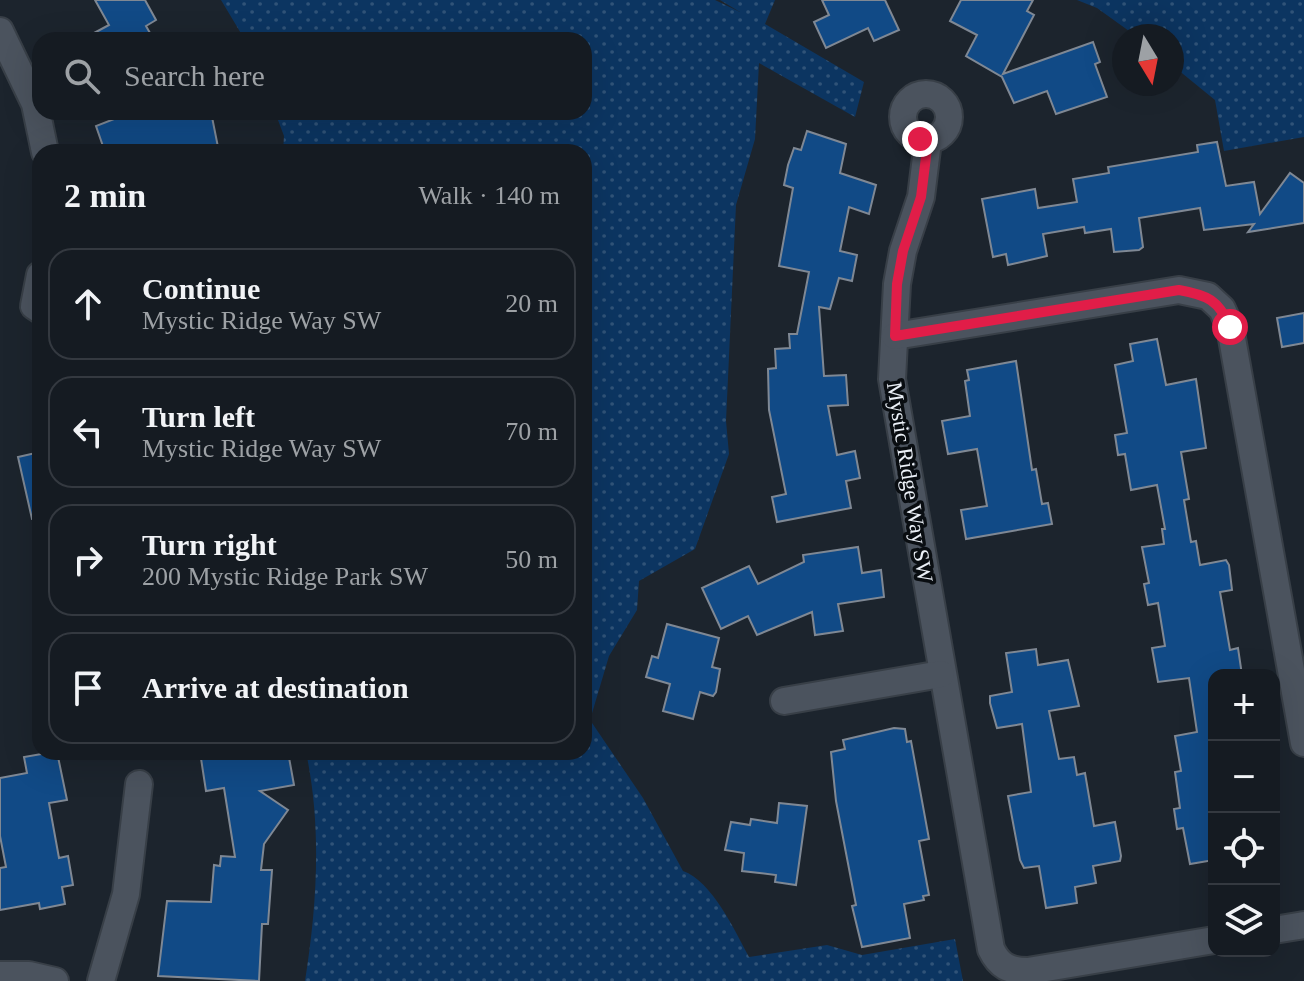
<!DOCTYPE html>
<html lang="en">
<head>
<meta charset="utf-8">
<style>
	:root { --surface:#151b22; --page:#1e242a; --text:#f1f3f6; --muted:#9da1a5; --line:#343940 }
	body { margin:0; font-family:"Times New Roman",serif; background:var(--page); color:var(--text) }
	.controls { position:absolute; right:24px; bottom:24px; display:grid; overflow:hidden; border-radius:16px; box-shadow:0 8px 32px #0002 }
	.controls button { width:72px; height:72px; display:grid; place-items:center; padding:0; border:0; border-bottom:2px solid var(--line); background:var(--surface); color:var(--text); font:40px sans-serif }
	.compass { position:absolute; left:1112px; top:24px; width:72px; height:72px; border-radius:50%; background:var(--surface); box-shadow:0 8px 32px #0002; rotate:170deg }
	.stop { position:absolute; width:24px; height:24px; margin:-18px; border:6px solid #e11d48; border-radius:50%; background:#fff }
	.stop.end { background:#e11d48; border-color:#fff; box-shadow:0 2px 8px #0008 }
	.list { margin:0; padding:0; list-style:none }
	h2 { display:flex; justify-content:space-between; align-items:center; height:104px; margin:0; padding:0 32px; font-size:34px }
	h2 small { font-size:26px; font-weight:400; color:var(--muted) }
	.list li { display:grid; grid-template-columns:52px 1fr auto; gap:24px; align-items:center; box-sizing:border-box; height:112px; margin:0 16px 16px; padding:0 16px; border:2px solid var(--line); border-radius:24px }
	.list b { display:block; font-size:30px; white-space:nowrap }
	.list p { margin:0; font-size:26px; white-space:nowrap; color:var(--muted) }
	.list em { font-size:26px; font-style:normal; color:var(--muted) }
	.icon { flex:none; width:44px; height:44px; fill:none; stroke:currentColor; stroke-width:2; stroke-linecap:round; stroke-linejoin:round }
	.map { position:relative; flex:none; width:1304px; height:981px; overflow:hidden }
	.search { position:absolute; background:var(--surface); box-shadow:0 8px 32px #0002; left:32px; top:32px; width:560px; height:88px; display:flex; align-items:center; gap:20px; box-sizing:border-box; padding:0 28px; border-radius:24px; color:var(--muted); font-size:30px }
	.panel { position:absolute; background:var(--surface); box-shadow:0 8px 32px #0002; left:32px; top:144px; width:560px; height:616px; border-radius:24px }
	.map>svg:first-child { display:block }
</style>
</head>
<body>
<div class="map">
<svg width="1304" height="981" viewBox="0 0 1304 981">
	<defs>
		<pattern id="green-dots" width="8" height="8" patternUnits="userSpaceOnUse" patternTransform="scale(2)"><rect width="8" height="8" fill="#0c3561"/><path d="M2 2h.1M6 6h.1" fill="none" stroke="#305378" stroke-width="1.8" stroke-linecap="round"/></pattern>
	</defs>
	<rect width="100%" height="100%" fill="#1c242d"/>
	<g fill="url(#green-dots)">
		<path d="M221 0H715L740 12 720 0H775L765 24 864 82 855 117 759 63 755 139 736 205 726 421 729 454 695 549 639 581 637 610 609 656 590 720 643 798 683 871C712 881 735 931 749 957L827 945 862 955 955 939 963 981H305C317 906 322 827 306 752H584V152H283L284 136 275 112H584V40H245Z"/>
		<polygon points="1077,0 1304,0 1304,137 1224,151 1215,100 1172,65 1172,36 1136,36 1097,8"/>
	</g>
	<g fill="#114a86" stroke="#7f8894" stroke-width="2">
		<polygon points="95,0 145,0 156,20 146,26 154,40 81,40 109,25"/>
		<polygon points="822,0 885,0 899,30 874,41 868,28 826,48 814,22 829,15"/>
		<polygon points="961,0 1033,0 1027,11 1034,15 1003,74 1093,42 1100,62 1095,64 1107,97 1056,114 1047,91 1014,103 1002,77 966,56 977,35 950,21"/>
		<polygon points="132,112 211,112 219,152 105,152 96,126"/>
		<polygon points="807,131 846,144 840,173 876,185 869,214 849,207 840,251 857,255 852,281 839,278 830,309 819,307 824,376 846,375 848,405 828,406 837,455 855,451 860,478 846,481 851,508 777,522 772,497 786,494 769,410 768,369 776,368 775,349 790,348 789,334 797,334 809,272 779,266 793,188 784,185 788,165 794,148 801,150"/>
		<polygon points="1217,142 1226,186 1254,182 1260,214 1290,173 1304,183 1304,223 1248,232 1254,224 1204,230 1200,208 1139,218 1143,247 1139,250 1114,252 1111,229 1085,233 1084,227 1043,234 1047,256 1008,265 1006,254 993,257 982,199 1035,189 1038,208 1077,202 1073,179 1109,173 1108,167 1198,152 1197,145"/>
		<polygon points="1304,313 1304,343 1282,347 1277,318"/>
		<polygon points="1157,339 1166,385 1196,379 1206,448 1181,452 1189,499 1184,500 1191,542 1196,541 1200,565 1226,560 1229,565 1232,590 1220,592 1230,650 1238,648 1242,675 1214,675 1214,860 1190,864 1183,828 1177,829 1174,809 1180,808 1175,772 1181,771 1175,736 1197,732 1189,678 1158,682 1152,648 1165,646 1158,603 1148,605 1144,584 1149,583 1142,547 1164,544 1162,529 1165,529 1157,485 1131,490 1125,454 1118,455 1115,435 1127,433 1115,365 1133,361 1130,344"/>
		<polygon points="1016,361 1032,470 1036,469 1042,504 1048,503 1052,524 966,539 961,510 987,506 977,449 948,454 942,421 970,416 965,381 969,380 967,370"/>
		<polygon points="40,452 40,518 32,519 18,457"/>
		<polygon points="858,547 862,573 881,570 884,597 838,604 843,631 815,635 812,612 757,635 748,616 721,629 702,588 749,566 758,584 804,562 803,555"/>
		<polygon points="667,624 719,638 712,667 720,669 716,692 713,696 700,692 693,719 663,711 670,684 646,677 652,656 658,658"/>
		<polygon points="1036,649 1038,665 1068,660 1079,706 1049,711 1059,759 1074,757 1077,775 1085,773 1094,826 1115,822 1121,856 1120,861 1093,866 1096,883 1075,887 1077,903 1046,908 1039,866 1024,868 1020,860 1008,796 1031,792 1022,724 997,728 990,703 990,696 1012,692 1006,653"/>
		<polygon points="894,728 905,729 907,742 911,741 929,839 919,841 929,895 923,896 924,900 904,904 910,938 862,947 852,906 856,905 836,801 831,752 845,749 843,740"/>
		<polygon points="53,752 57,752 67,800 49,803 59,858 68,856 73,885 62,887 65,904 40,909 39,903 0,910 0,868 6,867 0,836 0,778 27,773 24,757"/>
		<polygon points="200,752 288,752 294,785 260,791 288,810 264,844 261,870 272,870 268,924 262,924 259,981 158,976 167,901 211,902 214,865 220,866 221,856 235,857 224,788 206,791"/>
		<polygon points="779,803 807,806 796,885 775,882 776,875 742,871 744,853 725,850 731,822 750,825 751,819 777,823"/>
	</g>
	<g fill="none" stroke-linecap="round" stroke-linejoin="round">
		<defs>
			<g id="street">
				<polyline points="0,31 35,104 45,152"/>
				<circle cx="926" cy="117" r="23"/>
				<path d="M928 141 921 197 903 251 897 284 892 379 991 949C999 966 1009 971 1028 971L1214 940"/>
				<polyline points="40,275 34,306 40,310"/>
				<polyline points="895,336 1179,290 1208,296 1222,309 1230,327 1304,743"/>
				<polyline points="784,701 941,674"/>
				<polyline points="1274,930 1304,925"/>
				<polyline points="0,975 29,975 55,981"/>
				<polyline points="101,981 126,894 139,784"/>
			</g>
		</defs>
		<use href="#street" stroke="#383f47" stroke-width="30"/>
		<use href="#street" stroke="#4b535e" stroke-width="26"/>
	</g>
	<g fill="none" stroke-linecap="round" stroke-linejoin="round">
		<path stroke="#e11d48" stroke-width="10" d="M920 139 928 141 921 197 903 251 897 284 895 336 1179 290C1207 295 1219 300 1230 327"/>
	</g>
	<g text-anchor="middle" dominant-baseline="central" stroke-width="7" stroke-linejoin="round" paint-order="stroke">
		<g font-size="22" fill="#ebf0f7" stroke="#090d11">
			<text transform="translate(910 482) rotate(81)">Mystic Ridge Way SW</text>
		</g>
	</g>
</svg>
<div class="controls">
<button>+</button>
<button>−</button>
<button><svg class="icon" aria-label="locate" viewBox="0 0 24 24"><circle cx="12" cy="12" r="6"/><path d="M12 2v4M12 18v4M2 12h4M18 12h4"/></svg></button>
<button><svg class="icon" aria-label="layers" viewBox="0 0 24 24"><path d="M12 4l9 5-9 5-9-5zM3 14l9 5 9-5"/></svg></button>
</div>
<svg class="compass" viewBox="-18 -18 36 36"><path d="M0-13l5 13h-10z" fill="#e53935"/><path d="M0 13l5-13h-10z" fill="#9da1a5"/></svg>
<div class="stop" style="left:1230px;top:327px"></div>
<div class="stop end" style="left:920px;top:139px"></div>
<div class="search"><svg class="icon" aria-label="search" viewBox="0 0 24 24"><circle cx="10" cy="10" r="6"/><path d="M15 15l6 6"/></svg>Search here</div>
<section class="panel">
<h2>2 min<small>Walk · 140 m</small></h2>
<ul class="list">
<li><svg class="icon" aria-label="ahead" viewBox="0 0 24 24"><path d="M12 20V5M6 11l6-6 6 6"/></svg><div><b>Continue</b><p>Mystic Ridge Way SW</p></div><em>20 m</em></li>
<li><svg class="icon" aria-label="left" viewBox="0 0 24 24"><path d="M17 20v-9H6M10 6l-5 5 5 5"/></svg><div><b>Turn left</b><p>Mystic Ridge Way SW</p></div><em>70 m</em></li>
<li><svg class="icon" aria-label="right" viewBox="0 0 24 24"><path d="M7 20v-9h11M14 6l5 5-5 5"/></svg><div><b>Turn right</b><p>200 Mystic Ridge Park SW</p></div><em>50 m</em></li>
<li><svg class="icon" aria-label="arrive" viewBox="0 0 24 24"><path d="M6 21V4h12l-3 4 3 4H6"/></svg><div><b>Arrive at destination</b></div></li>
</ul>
</section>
</div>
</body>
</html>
